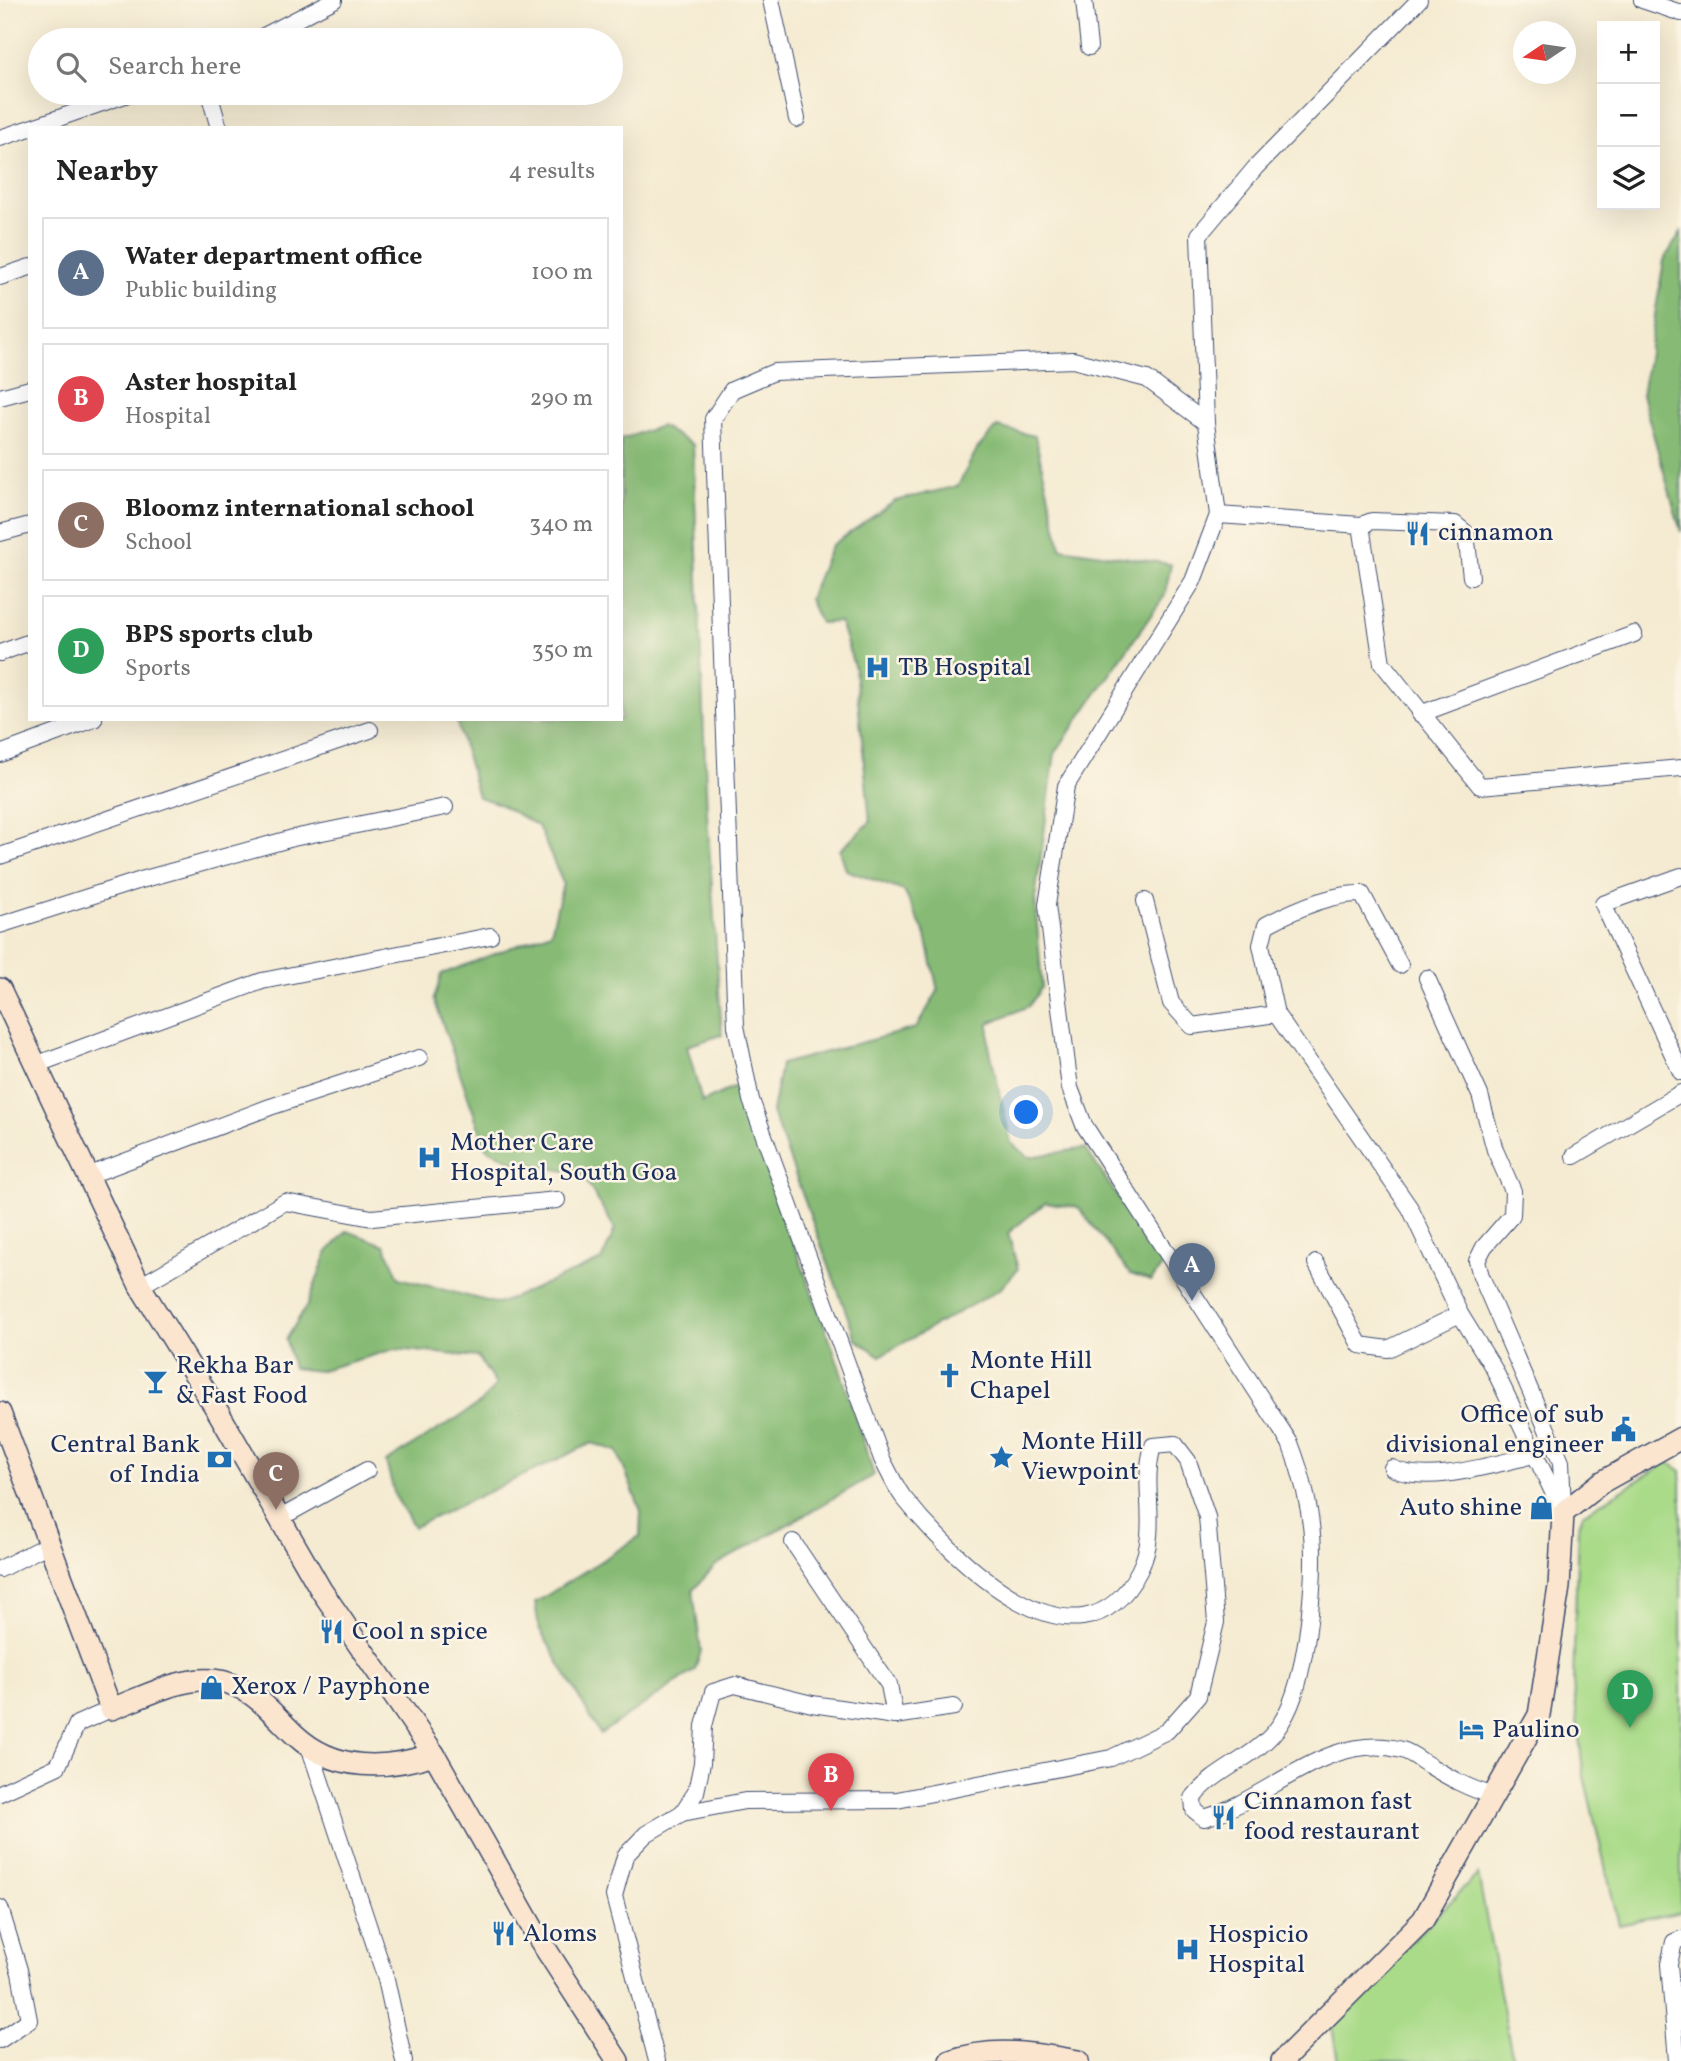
<!DOCTYPE html>
<html lang="en">
<head>
<meta charset="utf-8">
<style>
	:root { --surface:#fff; --page:#f6f6f6; --text:#222; --muted:#767676; --line:#e0e0e0; --accent:#1f6fb2 }
	body { margin:0; font-family:Vollkorn,serif; background:var(--page); color:var(--text) }
	.controls { position:absolute; right:21px; top:21px; display:grid; overflow:hidden; border-radius:0px; box-shadow:0 7px 28px #0002 }
	.controls button { width:63px; height:63px; display:grid; place-items:center; padding:0; border:0; border-bottom:2px solid var(--line); background:var(--surface); color:var(--text); font:35px sans-serif }
	.compass { position:absolute; left:1513px; top:21px; width:63px; height:63px; border-radius:50%; background:var(--surface); box-shadow:0 7px 28px #0002; rotate:257deg }
	.you { position:absolute; left:1027px; top:1113px; width:24px; height:24px; margin:-18px; border:5px solid #fff; border-radius:50%; background:#1a73e8; box-shadow:0 0 0 10px #1a73e833 }
	.badge { display:grid; place-items:center; width:46px; height:46px; border-radius:50%; background:var(--accent); color:#fff; font-size:23px; font-weight:700 }
	.pin { position:absolute; translate:-50% -58px; filter:drop-shadow(0 2px 4px #0008) }
	.pin::after { content:''; position:absolute; top:37px; width:24px; height:21px; background:inherit; clip-path:polygon(0 0,100% 0,50% 100%) }
	.list { margin:0; padding:0; list-style:none }
	h2 { display:flex; justify-content:space-between; align-items:center; height:91px; margin:0; padding:0 28px; font-size:30px }
	h2 small { font-size:23px; font-weight:400; color:var(--muted) }
	.list li { display:grid; grid-template-columns:46px 1fr auto; gap:21px; align-items:center; box-sizing:border-box; height:112px; margin:0 14px 14px; padding:0 14px; border:2px solid var(--line); border-radius:0px }
	.list b { display:block; font-size:26px; white-space:nowrap }
	.list p { margin:0; font-size:23px; white-space:nowrap; color:var(--muted) }
	.list em { font-size:23px; font-style:normal; color:var(--muted) }
	.icon { flex:none; width:38px; height:38px; fill:none; stroke:currentColor; stroke-width:2; stroke-linecap:round; stroke-linejoin:round }
	.map { position:relative; flex:none; width:1681px; height:2061px; overflow:hidden }
	.search { position:absolute; background:var(--surface); box-shadow:0 7px 28px #0002; left:28px; top:28px; width:595px; height:77px; display:flex; align-items:center; gap:18px; box-sizing:border-box; padding:0 24px; border-radius:38px; color:var(--muted); font-size:26px }
	.panel { position:absolute; background:var(--surface); box-shadow:0 7px 28px #0002; left:28px; top:126px; width:595px; height:595px; border-radius:0px }
	.map>svg:first-child { display:block }
</style>
</head>
<body>
<div class="map">
<svg width="1681" height="2061" viewBox="0 0 1681 2061">
	<rect width="100%" height="100%" fill="#fcf5e5"/>
	<filter id="ink" filterUnits="userSpaceOnUse"><feTurbulence type="fractalNoise" baseFrequency=".0143" numOctaves="2"/><feDisplacementMap in="SourceGraphic" scale="14" xChannelSelector="R" yChannelSelector="G"/><feConvolveMatrix kernelMatrix="1 2 1 2 8 2 1 2 1" color-interpolation-filters="sRGB"/></filter>
	<filter id="wash" filterUnits="userSpaceOnUse"><feTurbulence type="fractalNoise" baseFrequency=".00686" numOctaves="4" result="noise"/><feDisplacementMap in="SourceGraphic" scale="28" xChannelSelector="R" yChannelSelector="G"/><feGaussianBlur stdDeviation="1.57" result="paint"/><feColorMatrix in="noise" values="0 0 0 0 0 0 0 0 0 0 0 0 0 0 0 0 0 1.4 0 .05"/><feComposite in="paint" operator="in"/></filter>
	<g filter="url(#wash)">
		<rect width="100%" height="100%" fill="#f5ebd2"/>
		<g fill="#aadb89" stroke="#628574" stroke-width="2">
			<polygon points="1668,1462 1681,1471 1681,1912 1619,1925 1583,1772 1573,1683 1578,1529 1583,1514"/>
			<polygon points="1478,1874 1513,2061 1338,2061 1331,2022"/>
		</g>
		<g fill="#87bb75" stroke="#51756a" stroke-width="2">
			<polygon points="1681,232 1681,532 1642,395 1664,260"/>
			<polygon points="661,426 693,445 707,814 722,1035 687,1046 702,1102 735,1087 835,1354 874,1475 715,1566 693,1590 701,1651 695,1670 600,1734 539,1628 535,1603 640,1536 641,1511 617,1451 592,1443 414,1527 395,1496 386,1462 481,1403 496,1385 478,1357 395,1349 318,1371 293,1368 286,1340 308,1303 327,1253 347,1231 385,1245 399,1278 498,1304 602,1260 615,1229 582,1174 512,1161 486,1148 434,999 442,974 551,932 563,883 538,826 497,803 478,797 456,719 621,719 621,439"/>
			<polygon points="997,427 1035,436 1061,548 1171,564 1165,595 1055,753 1035,899 1042,987 1029,1006 989,1023 989,1046 1011,1143 1029,1157 1085,1148 1163,1265 1151,1281 1130,1274 1078,1207 1045,1203 1008,1233 1018,1269 1000,1289 880,1356 856,1339 772,1112 781,1064 916,1028 938,991 926,936 904,891 846,870 840,850 870,822 855,669 840,622 820,623 809,599 831,546 895,501 958,486 977,449"/>
		</g>
	</g>
	<g filter="url(#ink)">
		<g fill="none" stroke-linecap="round" stroke-linejoin="round">
			<defs>
				<g id="street">
					<polyline points="771,0 797,119"/>
					<polyline points="1084,0 1089,47"/>
					<polyline points="1642,0 1681,13"/>
					<polyline points="256,40 334,0"/>
					<polyline points="209,93 219,128"/>
					<polyline points="30,128 131,93"/>
					<polyline points="0,138 30,128"/>
					<polyline points="0,277 30,267"/>
					<polyline points="0,397 30,389"/>
					<polyline points="1206,423 1199,235 1255,168 1419,0"/>
					<polyline points="1218,515 1361,525 1382,663 1480,786 1681,768"/>
					<polyline points="1361,525 1372,521 1455,524 1466,533 1471,577"/>
					<polyline points="0,533 30,525"/>
					<polyline points="0,653 30,642"/>
					<polyline points="1420,714 1634,634"/>
					<polyline points="0,754 94,719"/>
					<polyline points="0,856 370,730"/>
					<polyline points="1681,876 1603,904 1681,1072"/>
					<polyline points="1145,901 1171,1003 1192,1026 1276,1014 1410,1208 1460,1314 1494,1369 1563,1513"/>
					<polyline points="0,925 141,880 293,838 445,807"/>
					<polyline points="1427,978 1480,1095 1495,1150 1513,1191 1512,1215 1484,1247 1477,1261 1481,1276 1561,1462 1563,1507"/>
					<path d="M1276 1014 1261 945 1266 925C1292 911 1332 893 1362 894L1400 965"/>
					<polyline points="35,1065 262,981 490,936"/>
					<polyline points="1574,1156 1681,1093"/>
					<polyline points="87,1176 270,1107 419,1058"/>
					<polyline points="1316,1263 1360,1345 1388,1349 1460,1314"/>
					<polyline points="140,1286 285,1202 372,1218 557,1200"/>
					<path d="M1392 1468C1428 1486 1496 1463 1535 1455"/>
					<polyline points="280,1518 367,1470"/>
					<polyline points="793,1542 889,1685 895,1716"/>
					<polyline points="0,1569 51,1543"/>
					<polyline points="309,1746 386,1979 404,2061"/>
					<polyline points="0,1793 58,1766 77,1724 111,1709"/>
					<path d="M682 1813 745 1801 897 1800 1111 1758 1167 1731 1198 1696 1216 1622 1207 1517 1188 1461 1175 1444 1153 1446C1140 1489 1161 1528 1139 1571 1079 1687 951 1557 903 1497 895 1486 889 1472 882 1459L751 1100 736 1026 713 419 732 390 774 372 1073 360 1147 379 1206 423 1218 515 1193 581 1066 786 1047 905 1070 1088 1084 1125 1290 1443C1317 1513 1317 1564 1307 1637 1302 1666 1297 1698 1281 1723 1259 1758 1215 1768 1193 1798L1194 1810 1204 1818C1269 1800 1328 1730 1402 1750 1411 1752 1421 1761 1430 1766 1450 1778 1469 1789 1492 1795"/>
					<polyline points="0,1908 20,1973 29,2020 0,2040"/>
					<polyline points="657,2061 614,1896 625,1856 646,1834 682,1813 696,1792 702,1763 704,1726 713,1692 735,1685 812,1704 895,1716 954,1707"/>
					<polyline points="1677,2061 1669,1964 1674,1942 1681,1939"/>
				</g>
				<g id="secondary">
					<polyline points="0,989 140,1286 220,1415 321,1590 434,1754 536,1934 618,2061"/>
					<path d="M0 1413 111 1709C142 1698 179 1677 213 1680 249 1683 270 1711 295 1735 335 1772 385 1770 434 1754"/>
					<path d="M950 2061C992 2046 1035 2053 1078 2061"/>
					<polyline points="1282,2061 1423,1920 1539,1715 1559,1587 1563,1513 1602,1482 1681,1438"/>
				</g>
			</defs>
			<use href="#street" stroke="#3c4b6f" stroke-width="18"/>
			<use href="#secondary" stroke="#3c4b6f" stroke-width="24"/>
			<use href="#street" stroke="#fff" stroke-width="16"/>
			<use href="#secondary" stroke="#fbe5cf" stroke-width="21"/>
		</g>
	</g>
	<defs>
		<symbol id="restaurant-bare" viewBox="-9 -9 18 18"><path d="M-5-6h1v4h1v-4h1v4h1v-4h1v5L-1.5 .5V6h-2V.5L-5-1ZM5-6V6H3V1.5H1.5Q1.5-4 5-6Z" fill="#1f6fb2" stroke="#fcf5e5" stroke-width="2.5" paint-order="stroke"/></symbol>
		<symbol id="hospital-bare" viewBox="-9 -9 18 18"><path d="M-5-5h3v3.5h4V-5h3V5h-3V1.5h-4V5h-3Z" fill="#1f6fb2" stroke="#fcf5e5" stroke-width="2.5" paint-order="stroke"/></symbol>
		<symbol id="church-bare" viewBox="-9 -9 18 18"><path d="M-1.2-6h2.4v3.5h3.3v2.4h-3.3V6h-2.4V-.1h-3.3v-2.4h3.3Z" fill="#1f6fb2" stroke="#fcf5e5" stroke-width="2.5" paint-order="stroke"/></symbol>
		<symbol id="bar-bare" viewBox="-9 -9 18 18"><path d="M-6-5H6L.8 .8V4.5H3.5V6h-7V4.5H-.8V.8Z" fill="#1f6fb2" stroke="#fcf5e5" stroke-width="2.5" paint-order="stroke"/></symbol>
		<symbol id="civic-bare" viewBox="-9 -9 18 18"><path d="M-.6-6.5H3V-4.5H.6V-3L4-1V1h2V6H-6V1h2V-1L-.6-3ZM-1.2 2.5V6h2.4V2.5Z" fill="#1f6fb2" stroke="#fcf5e5" stroke-width="2.5" paint-order="stroke"/></symbol>
		<symbol id="sight-bare" viewBox="-9 -9 18 18"><path d="M0-6L1.8-2.2L6-1.7L2.9 1.2L3.7 5.4L0 3.3L-3.7 5.4L-2.9 1.2L-6-1.7L-1.8-2.2Z" fill="#1f6fb2" stroke="#fcf5e5" stroke-width="2.5" paint-order="stroke"/></symbol>
		<symbol id="bank-bare" viewBox="-9 -9 18 18"><path d="M-6-4H6V4H-6ZM0-2.3a2.3 2.3 0 1 0 0 4.6a2.3 2.3 0 1 0 0-4.6Z" fill="#1f6fb2" stroke="#fcf5e5" stroke-width="2.5" paint-order="stroke"/></symbol>
		<symbol id="shop-bare" viewBox="-9 -9 18 18"><path d="M-5-2.5h2.3a2.7 3.5 0 0 1 5.4 0H5L5.5 6h-11ZM-1.5-2.5h3a1.5 2.3 0 0 0-3 0Z" fill="#1f6fb2" stroke="#fcf5e5" stroke-width="2.5" paint-order="stroke"/></symbol>
		<symbol id="hotel-bare" viewBox="-9 -9 18 18"><path d="M-6-4.5h1.5V1H6V5H4.5V3h-9V5H-6ZM-4 0a1.8 1.8 0 1 1 3.6 0ZM.5 0V-2.5h3Q6-2.5 6 0Z" fill="#1f6fb2" stroke="#fcf5e5" stroke-width="2.5" paint-order="stroke"/></symbol>
	</defs>
	<g fill-rule="evenodd">
		<use href="#restaurant-bare" x="1400" y="516" width="35" height="35"/>
		<use href="#hospital-bare" x="860" y="650" width="35" height="35"/>
		<use href="#hospital-bare" x="412" y="1140" width="35" height="35"/>
		<use href="#church-bare" x="932" y="1358" width="35" height="35"/>
		<use href="#bar-bare" x="138" y="1364" width="35" height="35"/>
		<use href="#civic-bare" x="1606" y="1412" width="35" height="35"/>
		<use href="#sight-bare" x="984" y="1440" width="35" height="35"/>
		<use href="#bank-bare" x="202" y="1442" width="35" height="35"/>
		<use href="#shop-bare" x="1524" y="1490" width="35" height="35"/>
		<use href="#restaurant-bare" x="314" y="1614" width="35" height="35"/>
		<use href="#shop-bare" x="194" y="1670" width="35" height="35"/>
		<use href="#hotel-bare" x="1454" y="1712" width="35" height="35"/>
		<use href="#restaurant-bare" x="1206" y="1800" width="35" height="35"/>
		<use href="#restaurant-bare" x="486" y="1916" width="35" height="35"/>
		<use href="#hospital-bare" x="1170" y="1932" width="35" height="35"/>
	</g>
	<g text-anchor="middle" dominant-baseline="central" stroke-width="5" stroke-linejoin="round" paint-order="stroke">
		<g font-size="26" fill="#1b2f5e" stroke="#fcf5e5" text-anchor="start">
			<text x="1438" y="533">cinnamon</text>
			<text x="898" y="668">TB Hospital</text>
			<text x="450" y="1143">Mother Care<tspan x="450" dy="30">Hospital, South Goa</tspan></text>
			<text x="970" y="1361">Monte Hill<tspan x="970" dy="30">Chapel</tspan></text>
			<text x="176" y="1366">Rekha Bar<tspan x="176" dy="30">&amp; Fast Food</tspan></text>
			<text x="1604" y="1415" text-anchor="end">Office of sub<tspan x="1604" dy="30">divisional engineer</tspan></text>
			<text x="1021" y="1442">Monte Hill<tspan x="1021" dy="30">Viewpoint</tspan></text>
			<text x="200" y="1445" text-anchor="end">Central Bank<tspan x="200" dy="30">of India</tspan></text>
			<text x="1522" y="1508" text-anchor="end">Auto shine</text>
			<text x="352" y="1632">Cool n spice</text>
			<text x="231" y="1687">Xerox / Payphone</text>
			<text x="1492" y="1730">Paulino</text>
			<text x="1244" y="1802">Cinnamon fast<tspan x="1244" dy="30">food restaurant</tspan></text>
			<text x="523" y="1934">Aloms</text>
			<text x="1208" y="1935">Hospicio<tspan x="1208" dy="30">Hospital</tspan></text>
		</g>
	</g>
</svg>
<div class="controls">
<button>+</button>
<button>−</button>
<button><svg class="icon" aria-label="layers" viewBox="0 0 24 24"><path d="M12 4l9 5-9 5-9-5zM3 14l9 5 9-5"/></svg></button>
</div>
<svg class="compass" viewBox="-18 -18 36 36"><path d="M0-13l5 13h-10z" fill="#e53935"/><path d="M0 13l5-13h-10z" fill="#767676"/></svg>
<div class="you"></div>
<div class="pin badge" style="left:1192px;top:1301px;background:#5c6f8a">A</div>
<div class="pin badge" style="left:831px;top:1811px;background:#e0444e">B</div>
<div class="pin badge" style="left:276px;top:1510px;background:#8d6e63">C</div>
<div class="pin badge" style="left:1630px;top:1728px;background:#2e9e5b">D</div>
<div class="search"><svg class="icon" aria-label="search" viewBox="0 0 24 24"><circle cx="10" cy="10" r="6"/><path d="M15 15l6 6"/></svg>Search here</div>
<section class="panel">
<h2>Nearby<small>4 results</small></h2>
<ul class="list">
<li><span class="badge" style="background:#5c6f8a">A</span><div><b>Water department office</b><p>Public building</p></div><em>100 m</em></li>
<li><span class="badge" style="background:#e0444e">B</span><div><b>Aster hospital</b><p>Hospital</p></div><em>290 m</em></li>
<li><span class="badge" style="background:#8d6e63">C</span><div><b>Bloomz international school</b><p>School</p></div><em>340 m</em></li>
<li><span class="badge" style="background:#2e9e5b">D</span><div><b>BPS sports club</b><p>Sports</p></div><em>350 m</em></li>
</ul>
</section>
</div>
</body>
</html>
